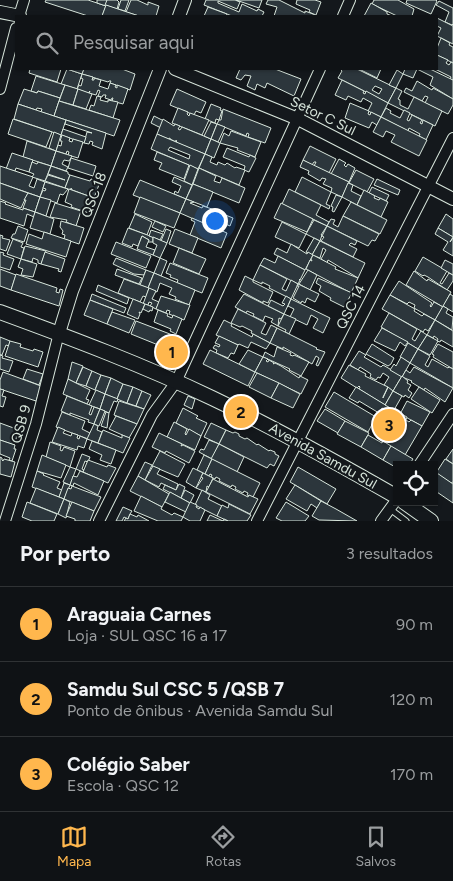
<!DOCTYPE html>
<html lang="pt">
<head>
<meta charset="utf-8">
<style>
	:root { --surface:#0f1215; --page:#181b1e; --text:#f1f3f6; --muted:#9b9ea0; --line:#2f3234; --accent:#ffb74d }
	body { margin:0; font-family:Figtree,sans-serif; background:var(--page); color:var(--text) }
	.controls { position:absolute; right:15px; bottom:15px; display:grid; overflow:hidden; border-radius:0px; box-shadow:0 1px 4px #0004 }
	.controls button { width:45px; height:45px; display:grid; place-items:center; padding:0; border:0; border-bottom:1px solid var(--line); background:var(--surface); color:var(--text); font:25px sans-serif }
	.you { position:absolute; left:214px; top:220px; width:18px; height:18px; margin:-12px; border:4px solid #fff; border-radius:50%; background:#1a73e8; box-shadow:0 0 0 8px #1a73e833 }
	.badge { display:grid; place-items:center; width:32px; height:32px; border-radius:50%; background:var(--accent); color:#111; font-size:16px; font-weight:700 }
	.pin { position:absolute; translate:-50% -50%; border:2px solid #fff; box-shadow:0 1px 5px #0006 }
	.list { margin:0; padding:0; list-style:none }
	h2 { display:flex; justify-content:space-between; align-items:center; height:65px; margin:0; padding:0 20px; font-size:21px }
	h2 small { font-size:16px; font-weight:400; color:var(--muted) }
	.list li { display:grid; grid-template-columns:32px 1fr auto; gap:15px; align-items:center; box-sizing:border-box; height:75px; padding:0 20px; border-top:1px solid var(--line) }
	.list b { display:block; font-size:19px; white-space:nowrap }
	.list p { margin:0; font-size:16px; white-space:nowrap; color:var(--muted) }
	.list em { font-size:16px; font-style:normal; color:var(--muted) }
	.icon { flex:none; width:28px; height:28px; fill:none; stroke:currentColor; stroke-width:2; stroke-linecap:round; stroke-linejoin:round }
	.map { position:relative; flex:none; width:453px; height:521px; overflow:hidden }
	.search { position:absolute; background:var(--surface); box-shadow:0 1px 4px #0004; left:15px; right:15px; top:15px; height:55px; display:flex; align-items:center; gap:12px; box-sizing:border-box; padding:0 18px; border-radius:0px; color:var(--muted); font-size:19px }
	.sheet { height:290px; background:var(--surface) }
	nav { display:flex; justify-content:space-around; align-items:center; box-sizing:border-box; height:70px; border-top:1px solid var(--line); background:var(--surface); font-size:14px; color:var(--muted) }
	nav a { display:grid; justify-items:center; gap:2px }
	nav .on { color:var(--accent) }
	.map>svg:first-child { display:block }
</style>
</head>
<body>
<div class="map">
<svg width="453" height="521" viewBox="0 0 453 521">
	<rect width="100%" height="100%" fill="#14181c"/>
	<g fill="#2c363c" stroke="#d8e6dc" fill-rule="evenodd">
		<polygon points="46,0 88,0 106,6 102,16 88,16 45,2"/>
		<polygon points="97,0 107,0 106,6 97,3"/>
		<polygon points="107,0 117,0 119,2 117,9 105,5"/>
		<polygon points="121,0 129,0 125,11 118,9"/>
		<polygon points="131,0 137,0 148,5 148,2 159,6 156,16 139,16 126,12"/>
		<polygon points="206,0 235,0 240,2 237,9 218,1 218,3 239,12 242,4 257,11 258,9 264,12 262,16 232,16 204,5"/>
		<polygon points="236,0 262,0 259,8"/>
		<polygon points="268,0 279,0 305,13 305,11 318,16 274,16 277,7 266,4"/>
		<polygon points="297,0 315,0 321,2 316,15 309,12 310,10 296,4"/>
		<polygon points="374,0 398,0 414,9 412,16 397,16 372,4"/>
		<polygon points="407,0 436,0 437,1 431,14 406,3"/>
		<polygon points="439,1 453,8 453,24 452,25 445,22 449,12 436,5"/>
		<polygon points="371,3 387,12 387,14 392,16 364,16"/>
		<polygon points="106,5 139,16 102,16"/>
		<polygon points="208,7 227,14 226,16 227,16 204,16"/>
		<polygon points="437,18 453,26 453,44 437,36 441,28 437,26"/>
		<polygon points="441,38 450,43 449,45 453,47 453,63 437,55 437,48"/>
		<polygon points="437,55 448,60 446,63 449,65 451,62 453,63 453,80 450,79 451,77 435,69 437,69"/>
		<polygon points="30,69 61,69 57,82 29,73"/>
		<polygon points="67,69 82,74 77,89 61,84"/>
		<polygon points="67,69 84,69 82,74"/>
		<polygon points="84,69 122,69 135,74 130,90 110,83 111,81 109,81 108,82 82,74"/>
		<polygon points="240,69 275,69 301,79 294,96 267,83 265,88 257,84 255,90 247,86 251,76 245,75 241,80 236,78"/>
		<path d="M340 69H357L396 88 388 103 338 78 342 71ZM375 86 382 89 379 94 372 90Z"/>
		<polygon points="359,69 381,69 377,78"/>
		<polygon points="405,69 430,69 453,80 453,99 430,85 433,77 417,69 413,78 403,74"/>
		<polygon points="397,70 403,74 396,88 389,85"/>
		<polygon points="82,74 93,77 92,80 94,80 94,78 101,80 99,86 108,89 110,83 116,85 115,87 117,88 117,85 128,89 123,104 112,101 113,98 112,98 111,100 105,98 106,95 103,95 102,97 98,96 100,91 98,90 96,95 89,93 90,91 88,93 77,89 79,85 81,86 83,79 81,78"/>
		<polygon points="36,76 65,85 60,98 38,91 37,93 31,91"/>
		<polygon points="342,80 364,91 363,93 365,94 366,91 388,103 381,117 368,111 372,103 363,98 361,102 348,96 346,100 335,95"/>
		<polygon points="417,81 432,90 433,88 453,99 453,105 448,114 425,103 428,97 425,96 422,101 404,92 406,88 412,91"/>
		<polygon points="65,85 78,89 73,105 59,101"/>
		<polygon points="396,88 402,91 398,99 400,100 400,105 408,109 414,97 442,111 435,126 388,103"/>
		<polygon points="24,89 37,93 38,91 60,98 54,116 41,112 42,109 37,108 36,110 18,104"/>
		<polygon points="78,89 92,94 86,109 73,105"/>
		<polygon points="177,89 206,102 201,113 196,111 194,115 170,105"/>
		<polygon points="97,96 101,97 100,100 108,102 108,100 118,102 113,118 89,110 91,105 94,106"/>
		<polygon points="59,101 120,120 114,136 54,116"/>
		<polygon points="350,103 369,111 368,114 370,115 371,112 381,117 377,125 372,122 369,128 345,118"/>
		<polygon points="18,104 66,120 61,135 14,119"/>
		<polygon points="211,104 221,108 220,110 222,111 219,120 216,119 215,123 205,119"/>
		<polygon points="178,108 188,112 187,114 189,116 190,113 209,120 202,135 172,123"/>
		<polygon points="386,108 391,111 390,113 400,118 404,110 410,113 407,120 409,121 412,115 422,120 420,123 422,124 423,120 433,125 426,140 419,136 420,134 409,128 408,131 381,117"/>
		<polygon points="223,109 271,128 265,143 248,137 249,134 247,133 246,136 217,124 219,120 221,120"/>
		<polygon points="154,116 164,121 161,128 151,123"/>
		<polygon points="381,117 427,140 419,156 391,142 395,135 386,131 383,137 373,132"/>
		<polygon points="13,119 52,132 46,147 8,134"/>
		<polygon points="163,119 174,126 175,124 180,126 178,129 180,130 182,127 211,139 205,154 177,143 176,140 176,142 170,139 170,138 168,139 157,134"/>
		<polygon points="66,120 106,133 102,149 92,145 93,142 90,141 89,144 84,143 87,132 92,133 65,124"/>
		<polygon points="211,122 217,124 211,139 204,136"/>
		<polygon points="217,124 225,127 218,142 211,139"/>
		<polygon points="63,129 86,137 84,143 61,135"/>
		<polygon points="231,131 261,142 255,157 237,150 238,148 220,143 224,133 229,136"/>
		<polygon points="54,132 61,135 56,151 49,148"/>
		<path d="M157 134 205 154 198 169 151 149ZM170 147 190 155 189 159 168 150Z"/>
		<polygon points="62,135 70,138 69,141 72,142 73,139 83,142 78,158 68,155 69,152 67,151 66,154 56,151 58,145 61,146 62,141 60,141"/>
		<polygon points="211,139 220,143 214,158 205,154"/>
		<polygon points="27,141 56,151 51,166 23,157"/>
		<polygon points="310,146 336,159 329,173 314,166 316,162 314,162 312,165 303,160"/>
		<polygon points="227,148 249,157 250,155 256,158 249,172 244,170 245,166 223,157"/>
		<polygon points="56,151 72,156 69,161 64,160 62,164 68,167 66,171 51,166"/>
		<polygon points="157,152 189,165 184,179 159,169 162,163 154,160"/>
		<polygon points="12,153 33,160 29,172 16,168 15,171 6,169"/>
		<polygon points="205,154 212,157 210,162 217,165 218,162 225,165 227,163 235,168 236,167 245,170 239,185 199,168"/>
		<polygon points="71,158 96,166 93,176 68,168"/>
		<polygon points="339,159 346,163 344,165 346,167 348,164 355,168 349,182 331,174"/>
		<polygon points="303,160 349,182 342,197 331,192 332,188 323,184 326,179 322,178 320,181 308,174 309,171 300,167"/>
		<polygon points="32,162 37,164 38,162 51,166 45,181 32,177 34,174 29,172"/>
		<polygon points="190,165 198,169 192,185 184,181"/>
		<polygon points="0,166 33,177 29,186 34,188 37,179 45,182 40,197 0,183"/>
		<polygon points="51,166 68,172 68,174 70,175 65,188 45,181 48,175 65,180 48,174"/>
		<polygon points="199,168 216,176 214,181 220,183 222,178 245,188 239,203 193,184"/>
		<polygon points="356,170 374,179 367,192 349,183"/>
		<polygon points="70,175 90,181 91,179 100,182 94,198 72,190 71,188 71,190 65,188"/>
		<polygon points="174,177 192,185 186,199 174,194 175,191 178,193 181,186 172,182"/>
		<polygon points="302,177 331,192 326,204 330,206 329,209 295,192"/>
		<polygon points="377,179 400,190 398,195 374,185"/>
		<polygon points="140,180 186,199 180,213 133,195"/>
		<polygon points="45,182 68,189 63,195 60,194 57,203 40,197 43,190 45,191 46,189 43,188"/>
		<polygon points="0,183 28,193 21,208 0,199"/>
		<polygon points="348,183 353,185 351,191 361,196 357,205 342,197"/>
		<polygon points="193,184 213,192 207,207 186,199"/>
		<polygon points="372,187 389,195 386,201 369,193"/>
		<polygon points="69,189 94,198 89,213 71,207 72,205 65,202"/>
		<polygon points="289,189 321,205 316,215 329,222 327,226 282,204"/>
		<polygon points="364,190 375,196 374,198 379,200 380,198 388,202 381,217 357,205"/>
		<polygon points="28,193 40,197 35,212 23,208 26,200 24,200"/>
		<polygon points="336,195 342,197 334,212 332,211 333,207 331,206"/>
		<polygon points="40,197 51,200 46,216 35,212"/>
		<polygon points="140,197 180,213 174,228 134,213"/>
		<polygon points="186,199 194,202 190,203 202,208 203,206 212,209 205,224 180,213"/>
		<polygon points="0,201 6,203 5,204 23,210 23,208 35,212 34,217 27,214 24,226 0,218"/>
		<polygon points="351,202 387,220 380,234 343,216"/>
		<polygon points="55,203 81,211 76,226 66,222 67,220 50,217"/>
		<polygon points="281,203 313,219 307,232 274,218"/>
		<polygon points="35,212 54,219 50,234 30,228"/>
		<polygon points="135,214 152,222 147,235 129,228"/>
		<polygon points="223,214 233,218 230,226 221,222"/>
		<polygon points="446,214 453,219 453,237 438,228"/>
		<polygon points="343,216 379,234 375,241 372,240 368,246 327,226 331,219 335,220 333,224 338,227"/>
		<polygon points="192,218 227,233 221,248 190,235 195,222 191,220"/>
		<polygon points="314,220 327,226 321,235 322,235 320,241 306,234"/>
		<polygon points="61,221 84,228 79,244 64,239 65,235 62,234 63,231 60,227"/>
		<polygon points="155,221 166,226 163,232 152,227"/>
		<polygon points="282,222 306,234 299,248 275,237"/>
		<polygon points="18,226 28,230 24,242 11,238 13,234 15,234"/>
		<polygon points="327,226 357,241 355,245 351,243 349,245 357,249 353,257 321,241 324,237 322,236"/>
		<polygon points="128,228 153,237 153,242 148,242 149,240 142,236 138,246 133,244 132,247 122,243"/>
		<polygon points="438,228 453,237 450,242 453,238 453,256 443,250 448,242 435,234"/>
		<polygon points="166,229 171,231 167,243 161,241"/>
		<polygon points="175,229 198,238 192,253 169,244"/>
		<polygon points="151,230 163,234 160,240 149,236"/>
		<polygon points="44,232 71,241 66,257 26,244 29,234 42,239"/>
		<polygon points="0,235 3,236 2,238 10,240 6,251 0,249"/>
		<polygon points="142,236 149,240 146,247 155,250 153,255 137,249"/>
		<polygon points="153,237 167,243 160,258 153,255 157,245 153,243"/>
		<polygon points="314,238 320,241 312,255 306,252"/>
		<polygon points="13,239 23,243 21,247 24,248 21,259 7,254"/>
		<polygon points="320,241 365,263 358,278 328,260 327,263 321,259 326,250 323,248 320,258 312,255"/>
		<polygon points="116,242 151,256 146,268 111,254"/>
		<polygon points="291,244 307,254 308,252 313,255 305,270 274,254 277,248 287,253"/>
		<polygon points="25,246 46,251 41,264 38,263 38,260 33,258 32,262 21,259"/>
		<polygon points="179,248 206,259 199,274 173,263"/>
		<polygon points="0,252 4,253 3,255 14,259 10,270 0,267"/>
		<polygon points="45,252 65,259 61,272 58,271 59,269 41,264"/>
		<polygon points="313,255 336,267 335,269 358,278 351,293 306,269 310,260 312,261 311,259"/>
		<polygon points="278,256 305,270 300,280 299,279 300,280 298,284 260,265 264,258 275,263"/>
		<polygon points="423,257 447,271 440,283 442,284 449,273 453,275 453,281 447,290 428,277 424,275 423,276 415,271"/>
		<polygon points="116,258 146,270 144,275 134,274 113,264"/>
		<polygon points="160,258 167,261 161,276 154,273"/>
		<polygon points="21,259 37,264 33,277 21,275 23,269 18,267"/>
		<polygon points="445,260 453,264 453,275 441,268"/>
		<polygon points="170,263 208,278 202,293 177,283 178,280 170,277 171,275 166,273"/>
		<polygon points="260,265 287,279 282,289 286,291 291,280 298,284 291,299 269,288 270,286 262,282 262,284 253,280"/>
		<polygon points="0,269 16,275 11,290 0,286"/>
		<polygon points="117,269 142,278 139,284 115,275"/>
		<polygon points="146,270 154,273 148,288 140,285"/>
		<polygon points="308,270 317,275 310,290 299,284"/>
		<polygon points="414,271 427,281 428,279 451,292 443,307 406,285"/>
		<polygon points="154,273 195,290 189,305 175,299 176,297 169,294 172,288 160,283 157,292 148,288"/>
		<polygon points="16,274 57,288 56,292 59,293 60,289 63,290 59,306 11,290"/>
		<polygon points="245,276 253,280 253,282 273,292 268,303 263,301 263,303 239,290"/>
		<polygon points="318,278 352,293 344,307 330,300 331,298 319,291 321,286 316,283"/>
		<polygon points="124,279 149,288 146,297 143,296 140,302 118,293"/>
		<polygon points="399,281 432,303 430,306 431,307 434,302 443,307 435,320 414,308 415,305 409,302 407,304 390,295"/>
		<polygon points="298,284 319,294 315,302 307,298 305,303 302,301 301,303 293,298 299,286 297,286"/>
		<polygon points="98,285 129,298 127,304 96,291"/>
		<polygon points="149,288 156,291 152,299 159,302 156,309 150,306 152,303 149,302 148,305 143,304"/>
		<polygon points="92,294 126,308 124,313 90,300"/>
		<polygon points="244,294 284,314 281,319 279,318 278,326 271,322 273,319 265,316 263,321 253,316 254,314 247,311 246,313 235,307"/>
		<polygon points="450,294 453,296 453,312 443,306"/>
		<polygon points="390,295 415,309 414,311 422,316 424,314 435,320 428,331 425,329 423,332 382,309"/>
		<polygon points="161,296 190,305 184,320 169,314 170,311 167,310 166,313 156,309"/>
		<polygon points="286,296 291,299 284,314 268,306 271,300 283,306 285,304 282,303"/>
		<polygon points="133,299 145,304 141,313 139,312 140,314 138,319 127,314"/>
		<polygon points="291,299 330,318 323,333 313,328 318,319 313,316 311,315 307,325 290,317 294,309 288,306"/>
		<polygon points="90,300 113,309 107,324 84,315"/>
		<polygon points="145,304 153,307 152,311 150,310 149,312 143,309"/>
		<polygon points="443,306 448,309 446,313 453,317 452,330 435,320"/>
		<polygon points="238,309 266,323 261,333 266,335 271,325 277,328 270,343 251,333 252,331 242,326 240,327 231,323"/>
		<polygon points="158,310 168,314 167,316 172,318 173,315 182,319 176,334 170,331 171,329 154,322"/>
		<polygon points="112,312 135,320 129,333 107,324"/>
		<polygon points="389,313 417,329 412,339 415,341 421,331 427,335 418,349 381,327"/>
		<polygon points="284,314 296,319 289,334 285,332 286,330 278,326"/>
		<polygon points="224,320 232,324 231,326 252,337 253,334 270,343 266,349 251,342 248,348 239,344 238,345 216,335"/>
		<polygon points="435,320 453,331 453,347 441,340 440,342 437,341 438,339 434,336 433,338 427,335"/>
		<polygon points="136,321 183,339 178,353 131,334"/>
		<polygon points="277,328 317,348 316,349 325,352 318,366 316,365 319,358 316,356 312,364 283,347 283,349 270,343"/>
		<polygon points="382,328 408,342 405,346 400,342 395,351 374,341"/>
		<polygon points="427,335 438,341 430,355 418,349"/>
		<polygon points="219,336 238,345 234,354 231,353 228,358 216,353 217,350 213,348 215,345 219,347 220,345 215,343"/>
		<polygon points="0,337 10,341 9,346 6,345 2,355 0,355"/>
		<polygon points="10,341 21,344 20,347 33,351 34,349 43,352 38,367 5,356"/>
		<polygon points="408,343 418,349 410,363 400,357"/>
		<polygon points="372,344 394,358 391,364 388,366 366,354"/>
		<polygon points="438,344 453,352 453,369 433,357 434,355 432,354"/>
		<polygon points="277,347 291,353 290,355 293,356 294,355 309,362 301,376 289,370 290,369 263,357 265,352 274,357"/>
		<polygon points="418,349 430,356 425,365 428,367 432,359 448,368 449,367 453,369 453,388 410,363"/>
		<polygon points="210,350 255,372 248,386 203,364"/>
		<polygon points="248,350 263,357 255,372 239,364"/>
		<polygon points="359,351 366,355 364,357 381,367 383,365 402,376 393,391 384,385 389,377 383,373 380,378 378,377 376,380 370,377 371,374 360,367 358,370 350,365"/>
		<polygon points="0,355 3,356 2,358 13,361 9,372 0,369"/>
		<polygon points="263,357 268,359 266,361 268,362 269,360 274,363 273,364 275,363 281,366 299,378 300,376 308,380 301,394 255,372"/>
		<polygon points="401,357 410,363 402,377 390,370 394,364 396,366"/>
		<polygon points="72,362 83,366 76,383 68,379"/>
		<polygon points="349,365 366,374 365,376 388,387 383,397 383,398 388,387 393,391 385,405 359,389 360,387 359,386 357,388 341,378"/>
		<polygon points="83,367 92,371 86,386 76,383"/>
		<polygon points="414,367 453,388 445,402 425,388 424,390 411,382 412,381 402,377 406,370 410,373"/>
		<polygon points="27,369 43,374 39,385 23,379"/>
		<polygon points="92,371 101,375 95,390 86,386"/>
		<polygon points="3,372 41,386 36,401 0,389 0,380"/>
		<polygon points="257,373 279,383 271,398 249,387"/>
		<polygon points="101,375 111,378 105,394 95,390"/>
		<polygon points="402,376 408,381 407,383 411,385 408,390 412,393 409,398 405,395 404,397 393,391"/>
		<polygon points="111,378 123,384 117,399 105,394"/>
		<polygon points="68,379 90,390 86,399 89,400 87,404 63,394"/>
		<polygon points="279,383 300,394 293,408 271,398"/>
		<polygon points="123,384 133,387 127,403 117,399"/>
		<polygon points="133,387 142,391 136,406 127,403"/>
		<polygon points="356,387 392,409 389,412 382,408 379,413 359,401 358,403 349,398"/>
		<polygon points="419,387 440,400 432,413 411,399"/>
		<polygon points="0,389 4,390 2,396 6,397 3,407 0,406"/>
		<polygon points="96,390 105,394 100,409 89,405"/>
		<polygon points="142,391 151,395 144,409 136,406"/>
		<polygon points="393,391 402,396 394,410 385,405"/>
		<polygon points="334,392 376,417 368,432 325,407"/>
		<polygon points="105,394 118,399 117,402 114,401 109,413 100,409"/>
		<polygon points="67,396 92,406 89,414 91,415 94,407 100,409 94,424 88,422 89,420 70,413 70,415 61,411"/>
		<polygon points="188,396 195,399 192,409 184,405"/>
		<polygon points="119,401 144,409 137,424 114,415"/>
		<polygon points="407,401 430,412 422,426 400,414"/>
		<polygon points="183,408 198,416 196,418 207,423 201,436 176,423"/>
		<polygon points="100,409 105,411 99,426 94,424"/>
		<polygon points="325,409 345,421 338,433 317,421"/>
		<polygon points="394,410 407,417 406,420 409,422 411,420 422,426 405,455 377,438"/>
		<polygon points="62,412 85,421 82,429 90,433 88,439 56,427"/>
		<polygon points="106,412 109,413 107,428 101,426"/>
		<polygon points="116,416 137,424 129,438 109,429"/>
		<polygon points="345,421 369,433 361,447 337,434"/>
		<polygon points="174,422 187,429 185,434 186,435 189,429 201,436 195,450 167,437"/>
		<polygon points="0,423 19,430 14,445 0,440"/>
		<polygon points="211,423 226,430 219,444 204,437"/>
		<polygon points="94,424 98,426 97,430 102,432 98,443 87,439"/>
		<polygon points="58,427 65,430 63,433 71,436 72,433 78,435 77,438 79,439 80,436 87,439 84,448 78,446 77,450 52,442"/>
		<polygon points="103,430 122,438 122,435 130,438 123,453 98,443"/>
		<polygon points="226,430 233,433 235,432 239,434 239,436 245,439 247,438 257,445 258,444 269,451 270,450 275,452 275,454 279,456 274,466 270,464 267,468 219,444"/>
		<polygon points="159,433 182,444 181,446 183,445 195,451 189,463 166,451 165,453 152,447"/>
		<polygon points="368,435 382,443 383,441 391,446 383,460 361,447"/>
		<polygon points="0,440 15,445 14,449 16,449 12,461 9,460 10,458 0,454"/>
		<polygon points="209,440 219,444 212,459 199,452 201,449 204,450"/>
		<polygon points="92,441 116,450 111,464 100,460 102,455 89,449"/>
		<polygon points="50,442 61,446 60,450 62,451 64,447 75,451 70,467 46,457"/>
		<polygon points="219,444 244,457 237,472 211,459"/>
		<polygon points="391,446 413,459 409,465 397,465 397,468 383,460"/>
		<polygon points="453,449 453,464 446,459"/>
		<polygon points="160,451 185,464 178,477 152,466"/>
		<polygon points="82,454 90,457 88,462 85,461 82,469 84,470 83,472 76,469"/>
		<polygon points="42,455 66,465 61,478 37,471"/>
		<polygon points="204,455 212,459 205,474 197,470"/>
		<polygon points="0,457 2,458 2,460 3,461 4,459 15,462 11,477 0,474"/>
		<polygon points="212,459 260,483 253,497 247,495 248,493 244,491 243,493 235,489 236,487 232,485 231,487 219,481 220,479 216,477 215,479 211,477 212,475 210,474 209,476 205,474"/>
		<polygon points="445,459 453,464 453,482 451,483 436,473"/>
		<polygon points="88,460 107,467 108,465 116,468 108,483 83,472"/>
		<polygon points="145,462 152,465 145,480 138,476"/>
		<polygon points="153,466 160,469 157,474 178,484 176,490 161,483 159,487 145,480"/>
		<polygon points="70,467 76,469 70,485 63,482"/>
		<polygon points="298,467 336,489 327,504 290,482"/>
		<polygon points="193,468 203,473 196,488 186,482"/>
		<polygon points="37,471 44,474 43,475 60,482 57,488 62,490 59,497 32,487"/>
		<polygon points="80,471 104,481 98,495 74,483 73,486 70,485 73,476 77,477"/>
		<polygon points="203,473 213,478 209,487 207,486 206,492 196,488 203,478 201,477"/>
		<polygon points="437,473 453,484 453,503 434,490 434,477"/>
		<polygon points="138,476 169,494 162,507 130,491"/>
		<polygon points="213,479 248,497 249,495 258,499 250,514 206,492"/>
		<polygon points="64,483 70,485 64,499 59,497"/>
		<polygon points="179,484 185,487 181,498 163,489 165,485 176,490"/>
		<polygon points="295,485 321,501 317,508 311,504 307,511 286,499"/>
		<polygon points="72,486 101,497 94,511 64,499 68,488 71,489"/>
		<polygon points="36,488 64,499 58,514 30,503"/>
		<polygon points="185,490 194,495 190,503 181,498"/>
		<polygon points="202,490 210,495 208,499 222,506 217,516 195,505"/>
		<polygon points="170,492 190,503 186,512 165,502"/>
		<polygon points="141,496 162,507 161,509 172,515 174,513 183,517 181,521 158,521 134,511"/>
		<polygon points="64,499 70,502 66,518 58,514"/>
		<polygon points="321,501 336,509 357,521 319,520 312,516"/>
		<polygon points="27,502 57,514 54,521 32,521 22,517"/>
		<polygon points="72,502 94,511 90,521 75,521 75,519 66,516"/>
		<polygon points="190,502 197,505 196,507 199,509 200,507 205,510 200,521 190,521 183,517"/>
		<polygon points="286,502 309,516 305,521 282,521 276,518"/>
		<polygon points="229,504 251,515 247,521 228,521 217,516 222,505 228,508"/>
		<polygon points="123,507 132,511 130,514 128,519 124,517 122,521 116,521"/>
		<polygon points="130,514 137,517 138,515 149,521 124,521 126,518 128,519"/>
		<polygon points="210,515 223,521 224,519 228,521 207,521"/>
	</g>
	<g fill="none" stroke-linecap="round" stroke-linejoin="round">
		<defs>
			<polyline id="service" points="390,509 406,521"/>
			<g id="minor">
				<polyline points="19,16 24,0"/>
				<polyline points="343,16 350,0"/>
				<polyline points="0,89 16,28"/>
				<polyline points="419,465 453,414"/>
				<polyline points="5,521 36,424 59,333"/>
				<polyline points="99,521 152,415 176,382 320,69"/>
				<polyline points="257,521 453,138"/>
				<polyline points="381,521 397,499"/>
			</g>
			<g id="tertiary">
				<polyline points="0,12 20,16"/>
				<polyline points="179,16 185,0"/>
				<polyline points="175,69 298,119 453,199"/>
				<polyline points="59,333 72,291 160,69"/>
			</g>
			<g id="secondary">
				<path d="M0 312C71 338 143 365 212 398 275 428 336 462 397 497"/>
				<polyline points="404,502 431,521"/>
			</g>
		</defs>
		<use href="#service" stroke="#d8e6dc" stroke-width="7"/>
		<use href="#minor" stroke="#d8e6dc" stroke-width="12"/>
		<use href="#tertiary" stroke="#d8e6dc" stroke-width="14"/>
		<use href="#secondary" stroke="#d8e6dc" stroke-width="16"/>
		<use href="#service" stroke="#14181c" stroke-width="5"/>
		<use href="#minor" stroke="#14181c" stroke-width="10"/>
		<use href="#tertiary" stroke="#14181c" stroke-width="12"/>
		<use href="#secondary" stroke="#14181c" stroke-width="14"/>
	</g>
	<g text-anchor="middle" dominant-baseline="central" stroke-width="4" stroke-linejoin="round" paint-order="stroke">
		<g font-size="14" fill="#d8e6dc" stroke="#14181c">
			<text transform="translate(323 116) rotate(26)">Setor C Sul</text>
			<text transform="translate(94 195) rotate(-69)">QSC 18</text>
			<text transform="translate(351 307) rotate(-63)">QSC 14</text>
			<text transform="translate(21 424) rotate(-74)">QSB 9</text>
			<text transform="translate(323 456) rotate(29)">Avenida Samdu Sul</text>
		</g>
	</g>
</svg>
<div class="controls">
<button><svg class="icon" aria-label="locate" viewBox="0 0 24 24"><circle cx="12" cy="12" r="6"/><path d="M12 2v4M12 18v4M2 12h4M18 12h4"/></svg></button>
</div>
<div class="you"></div>
<div class="pin badge" style="left:172px;top:352px">1</div>
<div class="pin badge" style="left:241px;top:412px">2</div>
<div class="pin badge" style="left:389px;top:425px">3</div>
<div class="search"><svg class="icon" aria-label="search" viewBox="0 0 24 24"><circle cx="10" cy="10" r="6"/><path d="M15 15l6 6"/></svg>Pesquisar aqui</div>
</div>
<section class="sheet">
<h2>Por perto<small>3 resultados</small></h2>
<ul class="list">
<li><span class="badge">1</span><div><b>Araguaia Carnes</b><p>Loja · SUL QSC 16 a 17</p></div><em>90 m</em></li>
<li><span class="badge">2</span><div><b>Samdu Sul CSC 5 /QSB 7</b><p>Ponto de ônibus · Avenida Samdu Sul</p></div><em>120 m</em></li>
<li><span class="badge">3</span><div><b>Colégio Saber</b><p>Escola · QSC 12</p></div><em>170 m</em></li>
</ul>
</section>
<nav>
<a class="on"><svg class="icon" aria-label="map" viewBox="0 0 24 24"><path d="M3 6l6-2 6 2 6-2v14l-6 2-6-2-6 2zM9 4v14M15 6v14"/></svg>Mapa</a>
<a><svg class="icon" aria-label="directions" viewBox="0 0 24 24"><path d="M12 3l9 9-9 9-9-9zM9 14v-3h6M13 9l2 2-2 2"/></svg>Rotas</a>
<a><svg class="icon" aria-label="saved" viewBox="0 0 24 24"><path d="M7 4h10v16l-5-4-5 4z"/></svg>Salvos</a>
</nav>
</body>
</html>
